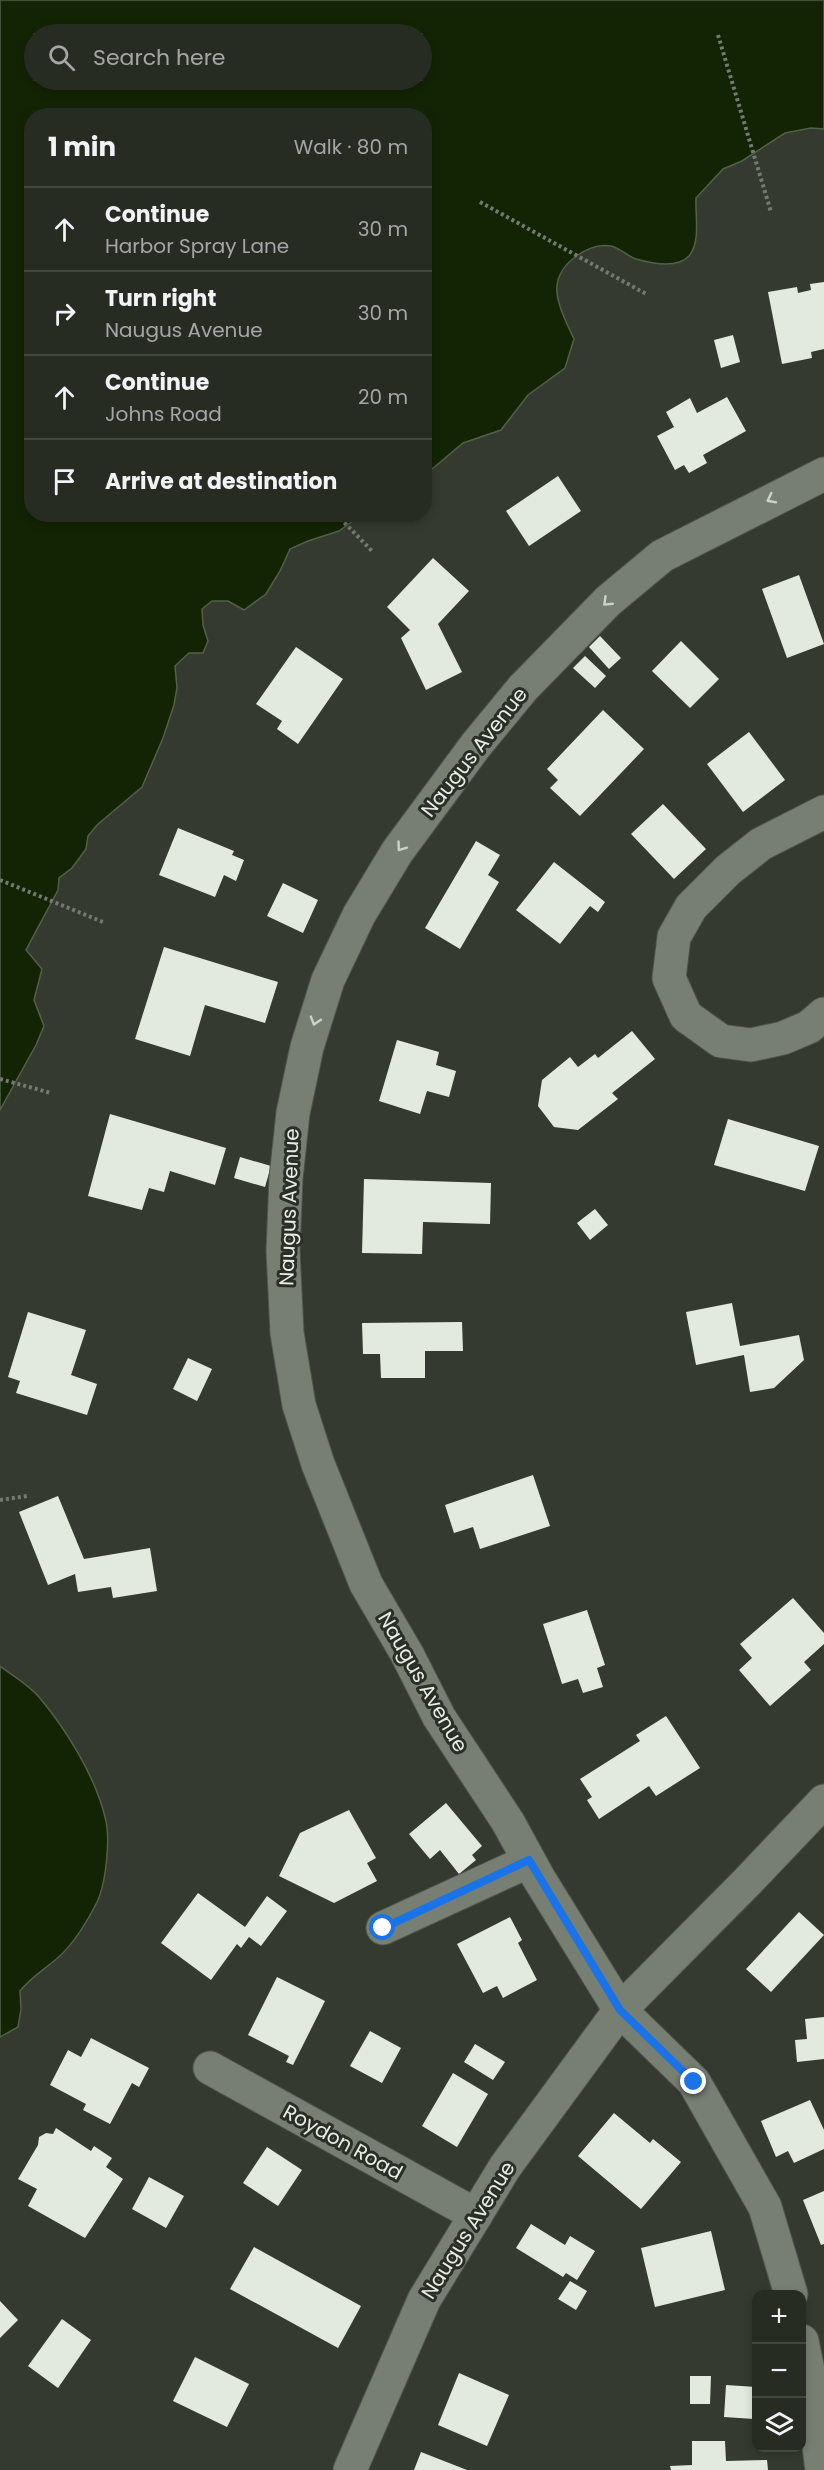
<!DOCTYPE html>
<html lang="en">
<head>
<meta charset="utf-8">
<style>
	:root { --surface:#272c23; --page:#333830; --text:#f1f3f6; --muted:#a4a7a6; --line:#434841 }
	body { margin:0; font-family:Poppins,sans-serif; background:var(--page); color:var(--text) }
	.controls { position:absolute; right:18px; bottom:18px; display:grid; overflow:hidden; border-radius:12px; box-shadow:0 3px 9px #0003 }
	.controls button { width:54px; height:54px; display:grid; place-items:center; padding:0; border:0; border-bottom:2px solid var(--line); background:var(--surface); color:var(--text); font:30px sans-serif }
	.stop { position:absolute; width:18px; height:18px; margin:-14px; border:4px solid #1a73e8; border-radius:50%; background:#fff }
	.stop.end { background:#1a73e8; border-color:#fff; box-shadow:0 2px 6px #0008 }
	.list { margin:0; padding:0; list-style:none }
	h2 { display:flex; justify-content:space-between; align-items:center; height:78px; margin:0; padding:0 24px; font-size:26px }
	h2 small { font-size:20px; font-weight:400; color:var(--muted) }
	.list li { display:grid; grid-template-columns:39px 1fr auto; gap:18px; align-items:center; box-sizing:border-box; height:84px; padding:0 24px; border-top:2px solid var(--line) }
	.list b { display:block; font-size:22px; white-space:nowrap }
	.list p { margin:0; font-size:20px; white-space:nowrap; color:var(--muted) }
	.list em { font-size:20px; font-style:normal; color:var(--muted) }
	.icon { flex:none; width:33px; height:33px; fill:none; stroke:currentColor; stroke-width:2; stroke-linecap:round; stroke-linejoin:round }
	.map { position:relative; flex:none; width:824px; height:2470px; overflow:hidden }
	.search { position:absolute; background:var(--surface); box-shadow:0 3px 9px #0003; left:24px; top:24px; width:408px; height:66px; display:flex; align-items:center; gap:15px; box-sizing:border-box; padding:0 21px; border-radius:33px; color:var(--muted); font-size:22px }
	.panel { position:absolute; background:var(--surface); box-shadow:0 3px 9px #0003; left:24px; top:108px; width:408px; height:414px; border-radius:24px }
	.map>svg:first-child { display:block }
</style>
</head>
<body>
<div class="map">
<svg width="824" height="2470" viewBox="0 0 824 2470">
	<rect width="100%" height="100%" fill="#343a2f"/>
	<g fill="#132405" stroke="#536048" stroke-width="1.5" fill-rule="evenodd">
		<path d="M0 0H824V129L811 128 785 133 742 161 723 169 696 198C695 215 701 242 689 256 677 269 650 263 636 259 627 256 620 248 611 246 588 242 559 264 557 286 555 301 568 326 574 339L565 368 528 395 501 430 463 443 425 475 424 116H32V514L361 515 339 531 308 541 290 549 280 571 266 594 244 610 228 601H212L202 609 203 625 208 641 203 653H189L175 666 177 688 174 705 163 738 142 787 97 825 88 836 86 849 72 868 59 878 58 890 26 950 42 969 34 1000 44 1026 36 1045 0 1110ZM34 34H422V80H34Z"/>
		<path d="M0 1666C13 1676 29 1685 39 1697 66 1729 95 1776 105 1817 111 1838 106 1887 95 1906 85 1925 71 1948 54 1961 42 1971 30 1978 20 1991L21 2009 18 2027 0 2037Z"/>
	</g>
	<g fill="#e2eadd">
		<polygon points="824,282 824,349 811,352 812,358 782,364 768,292 797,287 798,293 811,290 810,284"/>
		<polygon points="733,335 740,362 721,368 714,340"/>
		<polygon points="727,397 746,431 703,455 707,463 689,473 684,465 675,470 657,436 674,427 666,412 690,398 697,413"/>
		<polygon points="558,476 581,511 529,546 506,511"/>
		<polygon points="433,558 469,591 438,624 462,672 426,690 401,638 410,630 387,607"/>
		<polygon points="799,575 824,644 787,658 762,589"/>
		<polygon points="600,636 621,658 609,669 589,647"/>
		<polygon points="681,641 719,679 690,708 652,671"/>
		<polygon points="296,647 343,679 298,744 277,729 282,721 256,704"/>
		<polygon points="585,656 606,676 595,688 573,668"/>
		<polygon points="603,710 644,749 580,816 550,788 558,780 547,769"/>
		<polygon points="749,732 785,780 743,812 707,764"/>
		<polygon points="663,804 706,849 674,879 631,834"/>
		<polygon points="178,828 234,851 232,855 244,860 236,881 224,875 215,897 159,875"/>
		<polygon points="476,841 500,855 488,875 499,882 460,949 425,928"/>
		<polygon points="554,862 605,902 598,912 590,906 560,944 516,910"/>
		<polygon points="283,883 318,900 303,933 267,916"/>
		<polygon points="164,947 278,982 265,1023 205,1005 190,1056 135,1039"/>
		<polygon points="632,1031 655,1059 612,1093 618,1099 578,1130 554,1127 538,1106 542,1080 570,1057 578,1067 595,1054 598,1058"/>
		<polygon points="397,1040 439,1052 436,1065 456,1071 449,1097 427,1091 420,1114 379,1101"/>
		<polygon points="110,1114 226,1148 215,1185 170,1171 164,1192 149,1188 142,1210 88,1196"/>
		<polygon points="728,1119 819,1146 805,1191 714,1165"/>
		<polygon points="240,1157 271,1166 265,1187 234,1178"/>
		<polygon points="364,1179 491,1183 490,1224 423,1222 422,1254 362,1253"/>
		<polygon points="595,1209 608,1225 590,1240 577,1223"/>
		<polygon points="732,1303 740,1346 799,1335 804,1360 774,1388 750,1392 744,1355 696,1365 686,1312"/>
		<polygon points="28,1312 86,1330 71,1375 97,1384 87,1415 16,1393 20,1381 8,1377"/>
		<polygon points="462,1322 463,1351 425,1351 425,1378 381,1378 380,1354 363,1354 362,1323"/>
		<polygon points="188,1358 212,1369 197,1401 173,1389"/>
		<polygon points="533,1475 550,1526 480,1549 473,1527 454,1533 445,1505"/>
		<polygon points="58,1496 84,1559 150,1548 157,1591 113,1598 111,1587 78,1592 75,1574 48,1585 19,1512"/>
		<polygon points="793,1598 824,1633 824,1644 804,1662 811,1670 770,1706 739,1670 752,1658 740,1644"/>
		<polygon points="587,1610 605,1665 597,1668 603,1687 583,1693 578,1679 562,1684 543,1624"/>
		<polygon points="666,1716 700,1768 656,1796 649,1786 599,1819 587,1800 592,1797 580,1779 640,1741 636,1735"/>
		<polygon points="446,1803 482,1846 472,1855 476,1860 459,1874 440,1850 430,1859 409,1834"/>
		<polygon points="349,1810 376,1858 367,1863 377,1881 334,1903 279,1876 300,1833"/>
		<polygon points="198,1893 245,1927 267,1896 287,1911 261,1946 249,1937 241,1948 237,1944 211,1980 161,1943"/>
		<polygon points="799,1912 824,1935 771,1992 746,1969"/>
		<polygon points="510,1917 522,1940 518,1943 537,1980 503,1998 497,1986 483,1993 457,1944"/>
		<polygon points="277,1977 325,2001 293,2065 286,2062 289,2056 248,2035"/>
		<polygon points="824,2017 824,2059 797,2062 795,2040 807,2039 805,2019"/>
		<polygon points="370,2031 401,2048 382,2083 350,2066"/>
		<polygon points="91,2038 149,2068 139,2087 132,2083 110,2124 83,2110 86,2104 50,2085 68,2050 81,2057"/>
		<polygon points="475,2044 505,2062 493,2080 464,2062"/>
		<polygon points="453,2073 488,2094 457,2147 422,2126"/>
		<polygon points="810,2100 824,2130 824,2149 794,2163 788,2151 776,2157 761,2121"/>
		<polygon points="614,2113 650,2143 653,2139 681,2162 641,2209 578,2156"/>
		<polygon points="56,2128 91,2151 94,2146 112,2158 106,2167 123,2179 85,2238 28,2206 37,2189 18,2179 38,2145 39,2137 46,2133 53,2134"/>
		<polygon points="267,2147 302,2170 278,2206 243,2183"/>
		<polygon points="149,2177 184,2196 166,2228 132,2209"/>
		<polygon points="824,2191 824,2244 821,2245 803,2200"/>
		<polygon points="531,2224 565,2245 570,2236 595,2251 577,2280 566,2273 563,2277 516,2248"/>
		<polygon points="711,2231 725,2290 655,2307 641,2248"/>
		<polygon points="254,2247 361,2306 338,2348 230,2289"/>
		<polygon points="570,2281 587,2291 576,2310 558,2299"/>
		<polygon points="0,2301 18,2320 0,2338"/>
		<polygon points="62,2319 91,2340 58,2388 28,2366"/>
		<polygon points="195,2357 249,2384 227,2427 173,2401"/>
		<polygon points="459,2373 509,2395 487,2446 438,2425"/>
		<polygon points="690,2376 711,2376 710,2404 690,2404"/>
		<polygon points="726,2385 756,2387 754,2419 724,2417"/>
		<polygon points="692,2441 725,2441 726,2461 767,2460 768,2470 671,2470 670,2466 692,2465"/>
		<polygon points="421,2452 467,2470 414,2470"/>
	</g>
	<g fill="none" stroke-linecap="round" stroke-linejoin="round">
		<defs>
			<g id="minor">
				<polyline points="824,812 761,844 728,870 691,907 674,937 669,978 686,1016 721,1041 751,1045 783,1038 809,1027 824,1014"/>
				<polyline points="383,1928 529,1861"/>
				<polyline points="210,2068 476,2215"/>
				<polyline points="791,2294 765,2207 694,2082 620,2010 538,1877 508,1822 439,1717 407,1654 366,1584 318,1464 299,1405 287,1333 283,1251 286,1178 293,1113 307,1047 328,980 359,915 397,852 476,745 523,688 608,601 662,556 824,474"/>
				<polyline points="802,2341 812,2391 822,2470"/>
				<polyline points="350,2470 424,2300 505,2167 620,2010 747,1882 824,1801"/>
			</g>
		</defs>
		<use href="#minor" stroke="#50564d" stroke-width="35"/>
		<g stroke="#747a71" stroke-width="4" stroke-dasharray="3 3" stroke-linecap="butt">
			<polyline points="718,35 771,212"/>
			<polyline points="480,202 648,295"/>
			<polyline points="336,514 373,552"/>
			<polyline points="0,880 103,922"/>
			<polyline points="0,1079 51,1093"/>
			<polyline points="0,1500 27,1496"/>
		</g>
		<use href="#minor" stroke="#777f73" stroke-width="33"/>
	</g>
	<defs><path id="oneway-chevron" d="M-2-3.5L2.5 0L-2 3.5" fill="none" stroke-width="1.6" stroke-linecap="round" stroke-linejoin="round" transform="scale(1.5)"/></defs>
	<g stroke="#ccd1c9">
		<use href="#oneway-chevron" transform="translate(771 499) rotate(153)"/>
		<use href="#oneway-chevron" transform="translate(607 602) rotate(136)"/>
		<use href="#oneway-chevron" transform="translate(401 847) rotate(126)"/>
		<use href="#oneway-chevron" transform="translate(315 1021) rotate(107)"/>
	</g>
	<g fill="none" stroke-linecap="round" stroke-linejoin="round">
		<polyline stroke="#1a73e8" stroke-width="8" points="383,1928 529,1860 620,2010 694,2082"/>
	</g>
	<g text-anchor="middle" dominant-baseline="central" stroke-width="6" stroke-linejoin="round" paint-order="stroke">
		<g font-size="20" fill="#e8ece6" stroke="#2a2f26">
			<text transform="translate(474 752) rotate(-52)">Naugus Avenue</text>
			<text transform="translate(289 1207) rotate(-88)">Naugus Avenue</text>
			<text transform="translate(423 1682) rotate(60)">Naugus Avenue</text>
			<text transform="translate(343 2142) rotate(29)">Roydon Road</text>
			<text transform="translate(468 2230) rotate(-58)">Naugus Avenue</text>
		</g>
	</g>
</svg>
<div class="controls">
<button>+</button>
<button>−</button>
<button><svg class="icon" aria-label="layers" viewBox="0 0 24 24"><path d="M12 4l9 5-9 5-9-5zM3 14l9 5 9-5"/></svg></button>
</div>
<div class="stop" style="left:383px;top:1928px"></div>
<div class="stop end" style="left:694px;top:2082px"></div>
<div class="search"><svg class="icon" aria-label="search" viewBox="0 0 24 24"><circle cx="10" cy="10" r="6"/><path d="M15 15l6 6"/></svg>Search here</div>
<section class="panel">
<h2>1 min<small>Walk · 80 m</small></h2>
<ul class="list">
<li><svg class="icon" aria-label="ahead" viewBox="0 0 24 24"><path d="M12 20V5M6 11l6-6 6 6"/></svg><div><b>Continue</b><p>Harbor Spray Lane</p></div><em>30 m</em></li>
<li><svg class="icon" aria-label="right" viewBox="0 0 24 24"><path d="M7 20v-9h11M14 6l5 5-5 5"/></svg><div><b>Turn right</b><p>Naugus Avenue</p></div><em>30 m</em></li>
<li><svg class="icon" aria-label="ahead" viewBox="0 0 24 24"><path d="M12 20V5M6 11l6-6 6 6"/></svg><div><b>Continue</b><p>Johns Road</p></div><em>20 m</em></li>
<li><svg class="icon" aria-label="arrive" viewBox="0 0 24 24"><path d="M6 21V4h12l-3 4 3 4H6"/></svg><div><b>Arrive at destination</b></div></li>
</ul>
</section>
</div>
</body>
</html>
